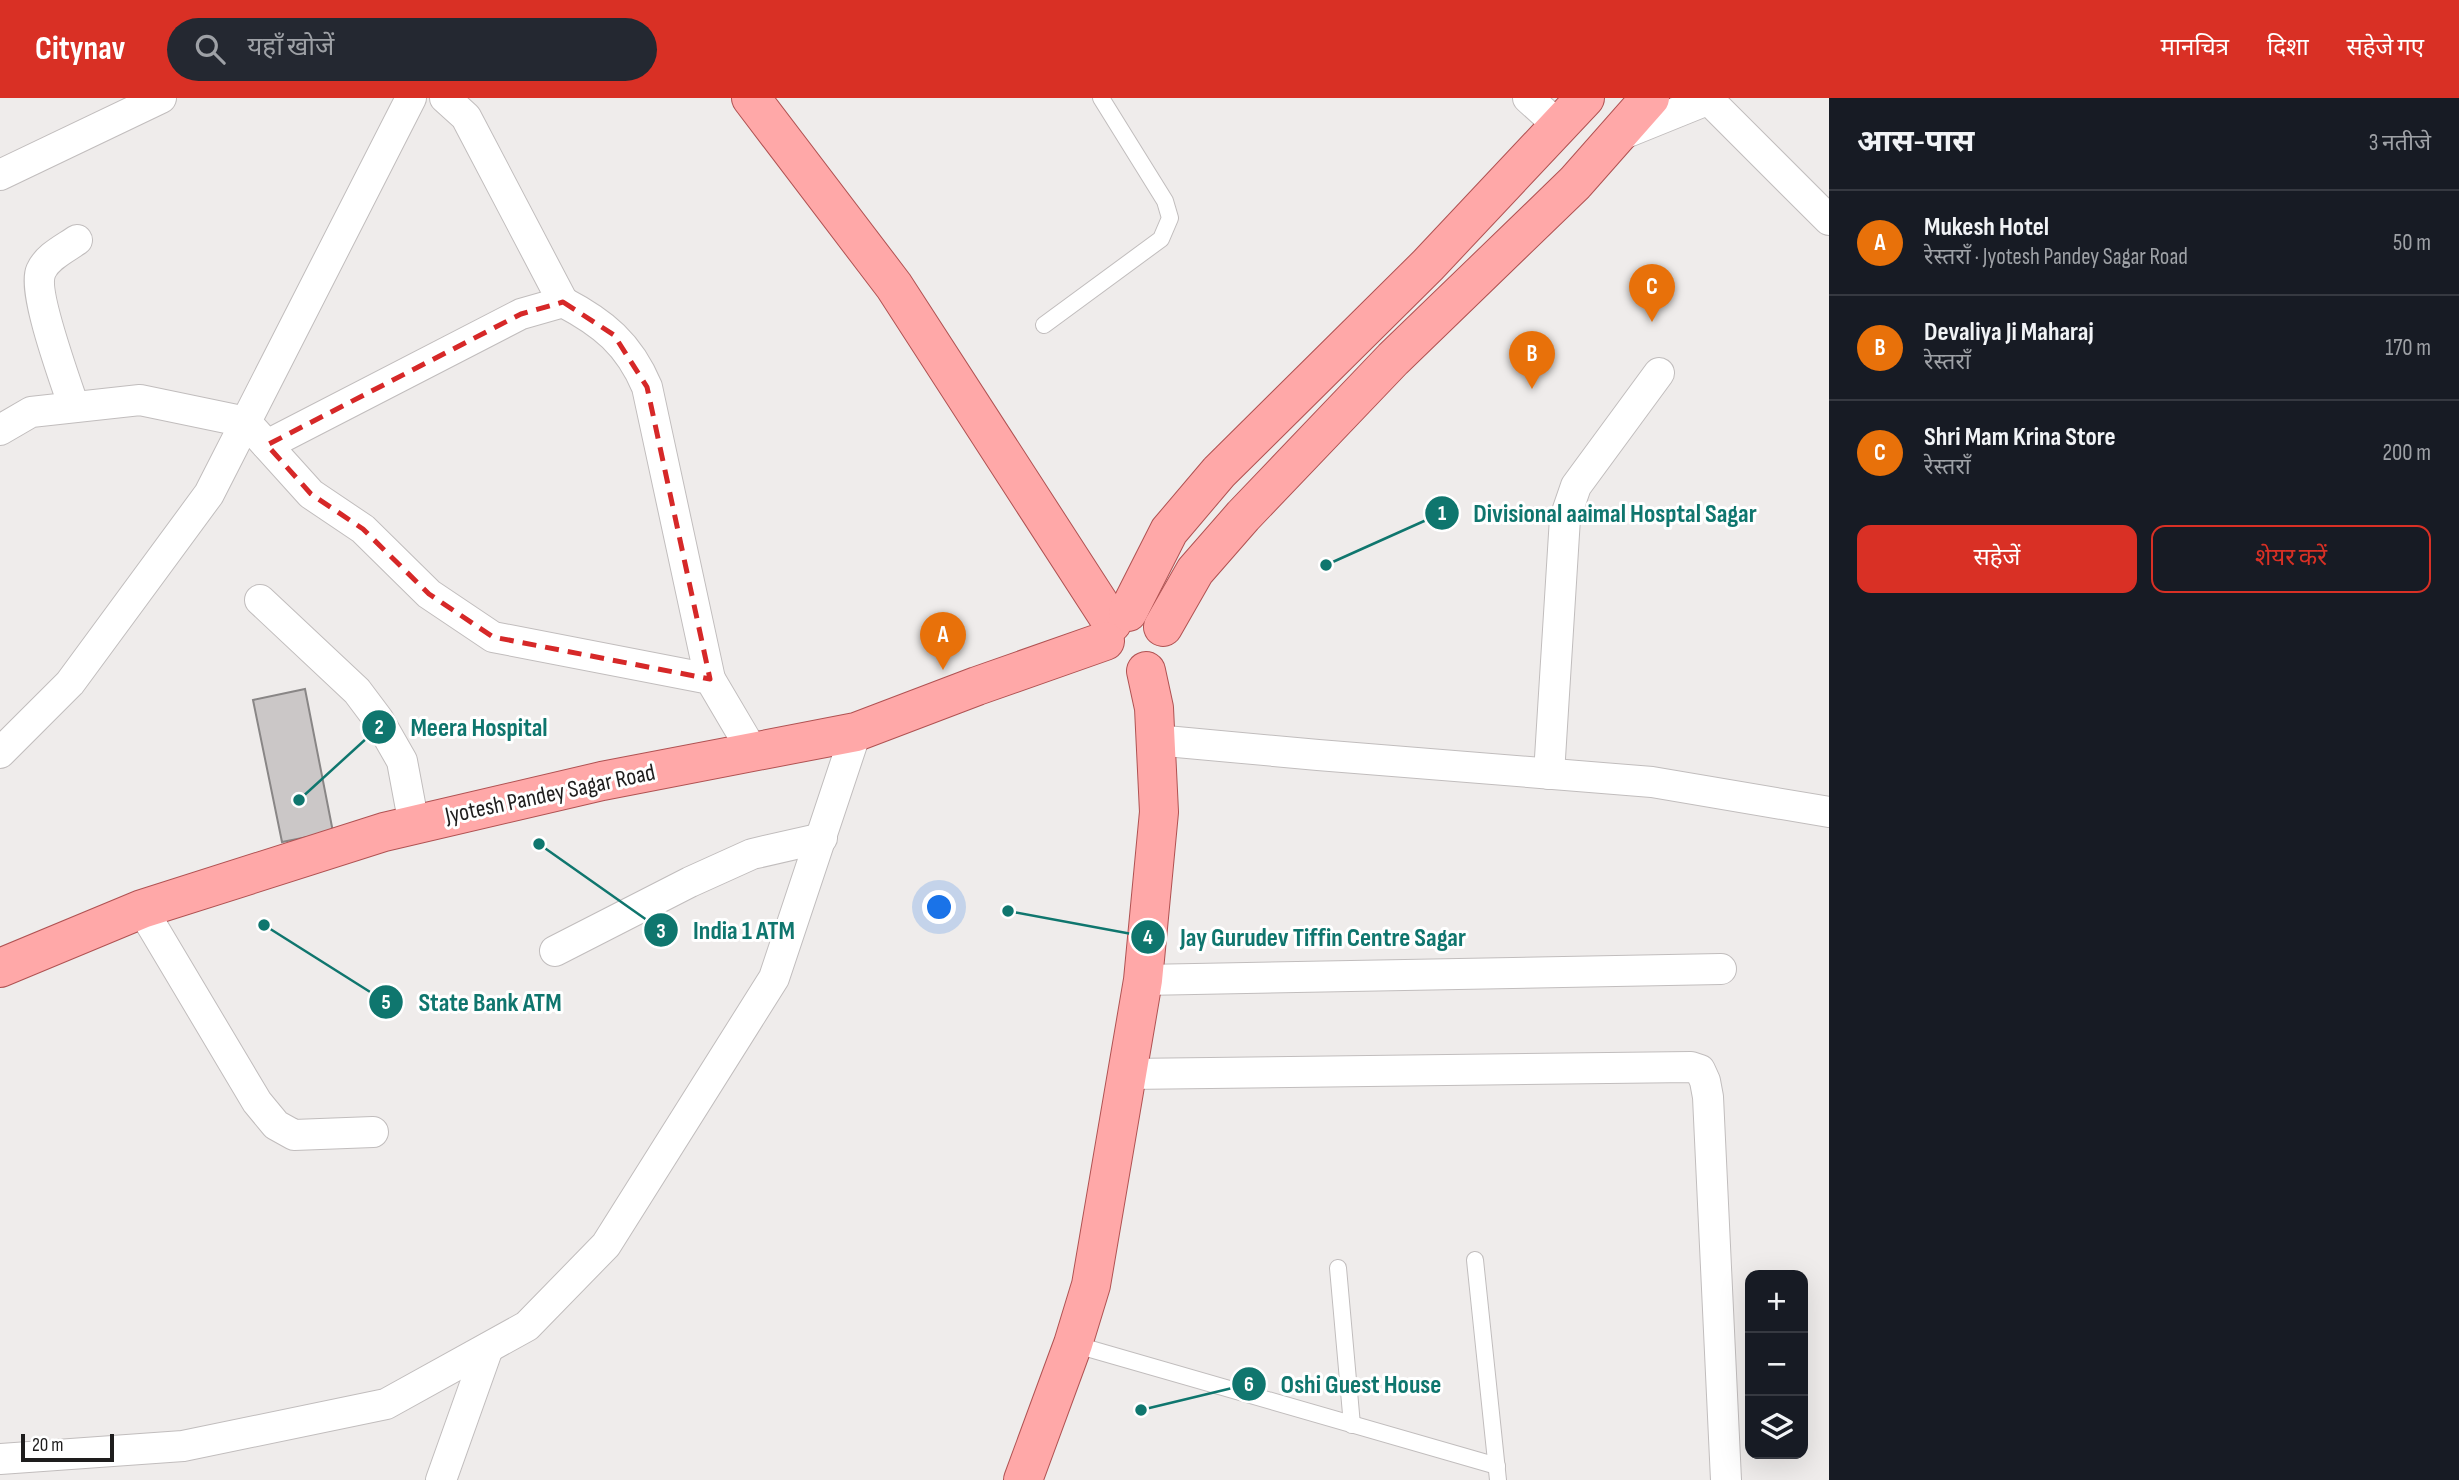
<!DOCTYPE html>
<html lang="hi">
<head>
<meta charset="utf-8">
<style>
	:root { --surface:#171b24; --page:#242831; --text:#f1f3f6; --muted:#9ea1a6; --line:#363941; --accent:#d93025 }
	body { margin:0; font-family:"Sofia Sans Condensed","Noto Sans Devanagari",sans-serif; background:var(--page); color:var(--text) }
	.controls { position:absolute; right:21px; bottom:21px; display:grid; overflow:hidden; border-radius:14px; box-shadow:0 7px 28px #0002 }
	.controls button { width:63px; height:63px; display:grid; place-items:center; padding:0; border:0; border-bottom:2px solid var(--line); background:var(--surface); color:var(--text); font:35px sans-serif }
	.scale { position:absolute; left:21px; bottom:18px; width:93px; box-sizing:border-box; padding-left:7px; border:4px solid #1e1d1d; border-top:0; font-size:19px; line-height:24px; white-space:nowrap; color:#1e1d1d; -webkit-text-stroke:5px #fff; paint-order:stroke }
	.you { position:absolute; left:940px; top:810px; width:24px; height:24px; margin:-18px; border:5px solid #fff; border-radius:50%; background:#1a73e8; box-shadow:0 0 0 10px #1a73e833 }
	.badge { display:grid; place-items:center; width:46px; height:46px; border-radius:50%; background:var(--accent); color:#fff; font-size:23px; font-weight:700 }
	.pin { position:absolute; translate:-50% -58px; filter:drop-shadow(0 2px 4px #0008) }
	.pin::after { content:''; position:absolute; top:37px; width:24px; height:21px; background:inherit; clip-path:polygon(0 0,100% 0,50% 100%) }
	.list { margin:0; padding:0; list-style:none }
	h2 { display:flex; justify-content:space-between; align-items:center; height:91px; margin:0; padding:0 28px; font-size:30px }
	h2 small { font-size:23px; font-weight:400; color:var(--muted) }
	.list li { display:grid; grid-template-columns:46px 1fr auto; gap:21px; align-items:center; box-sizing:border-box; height:105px; padding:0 28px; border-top:2px solid var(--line) }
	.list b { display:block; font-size:26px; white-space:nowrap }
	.list p { margin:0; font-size:23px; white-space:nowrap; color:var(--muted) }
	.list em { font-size:23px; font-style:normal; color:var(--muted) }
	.actions { display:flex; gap:14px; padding:21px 28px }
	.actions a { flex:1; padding:16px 0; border:2px solid var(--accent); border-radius:14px; text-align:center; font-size:24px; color:var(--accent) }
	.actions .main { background:var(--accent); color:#fff }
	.icon { flex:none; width:38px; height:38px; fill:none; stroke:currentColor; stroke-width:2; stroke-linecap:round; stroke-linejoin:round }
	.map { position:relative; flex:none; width:1829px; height:1382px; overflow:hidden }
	header { display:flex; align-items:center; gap:42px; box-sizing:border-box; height:98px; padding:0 35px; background:var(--accent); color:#fff }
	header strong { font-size:33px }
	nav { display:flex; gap:38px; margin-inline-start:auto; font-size:24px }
	.search { width:490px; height:63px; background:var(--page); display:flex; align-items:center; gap:18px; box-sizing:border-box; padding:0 24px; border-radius:38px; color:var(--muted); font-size:26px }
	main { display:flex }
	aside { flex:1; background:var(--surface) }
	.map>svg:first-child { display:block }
</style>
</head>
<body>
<header>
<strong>Citynav</strong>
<div class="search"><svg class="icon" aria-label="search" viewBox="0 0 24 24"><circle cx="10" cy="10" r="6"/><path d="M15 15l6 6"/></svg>यहाँ खोजें</div>
<nav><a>मानचित्र</a><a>दिशा</a><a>सहेजे गए</a></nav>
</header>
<main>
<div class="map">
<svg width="1829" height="1382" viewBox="0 0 1829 1382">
	<rect width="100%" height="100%" fill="#efeceb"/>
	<polygon fill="#cbc7c7" stroke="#898686" stroke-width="2" points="305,591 333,734 282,744 253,602"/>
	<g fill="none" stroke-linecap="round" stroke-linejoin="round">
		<defs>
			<g id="service">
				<polyline points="1044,227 1161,141 1170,120 1165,103 1101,0"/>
				<polyline points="1475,1162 1498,1382"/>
				<polyline points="1338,1170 1352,1327"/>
				<polyline points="1073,1246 1497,1368"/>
			</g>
			<g id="minor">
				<polyline points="445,0 466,19 563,204"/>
				<polyline points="1528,0 1559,28"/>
				<polyline points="1708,1 1829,122"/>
				<polyline points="1618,38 1712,0"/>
				<polyline points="0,77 161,0"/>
				<path d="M74 309C66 285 32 193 41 173 47 159 64 151 77 142"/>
				<polyline points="0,332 31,314 140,302 246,324 311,396 363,431 429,496 493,539 710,581 753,654"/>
				<path d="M267 347 521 216 563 204C603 225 629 246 647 289L710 581"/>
				<polyline points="260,502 357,593 378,621 402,663 414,727"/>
				<polyline points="1155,642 1318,657 1652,684 1829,714"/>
				<polyline points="0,655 70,585 209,396 411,0"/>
				<polyline points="1549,676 1565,420 1576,388 1659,275"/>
				<polyline points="142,811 257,1004 276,1027 294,1037 373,1034"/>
				<polyline points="555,853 690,784 752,756 822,740"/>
				<polyline points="1143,882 1721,871"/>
				<polyline points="1127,976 1691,969 1700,972 1705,983 1708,999 1726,1382"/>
				<polyline points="0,1361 183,1348 386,1306 527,1228 606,1147 774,880 856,634"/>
				<polyline points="441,1382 488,1250"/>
			</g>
			<g id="primary">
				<polyline points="751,0 894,188 1112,525"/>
				<polyline points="1128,514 1169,433 1219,374 1428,167 1585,0"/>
				<polyline points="1163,529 1195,473 1243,418 1393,261 1575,85 1650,0"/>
				<polyline points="0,870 142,811 384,734 602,683 856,634 977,588 1105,543"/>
				<polyline points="1023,1382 1073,1246 1091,1187 1143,882 1159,714 1154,610 1146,573"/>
			</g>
		</defs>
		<use href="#service" stroke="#c1bdbd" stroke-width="18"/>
		<use href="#minor" stroke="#c1bdbd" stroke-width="32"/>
		<use href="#primary" stroke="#b05252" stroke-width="40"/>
		<use href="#service" stroke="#fff" stroke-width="16"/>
		<use href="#minor" stroke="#fff" stroke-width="30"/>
		<use href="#primary" stroke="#ffa8a8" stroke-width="38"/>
	</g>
	<path fill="none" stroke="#d62828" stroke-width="5" stroke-dasharray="14 9" stroke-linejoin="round" d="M563 204 614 237 647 289 710 581 493 539 429 496 363 431 311 396 267 347 521 216Z"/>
	<g text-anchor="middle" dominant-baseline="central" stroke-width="6" stroke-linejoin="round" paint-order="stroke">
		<g font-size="24" fill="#1e1d1d" stroke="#fff">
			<text transform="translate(550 696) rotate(-12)">Jyotesh Pandey Sagar Road</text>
		</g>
	</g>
	<path fill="none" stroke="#0f766e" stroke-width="2.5" d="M1326 467L1442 415M299 702L379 629M539 746L661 832M1008 813L1148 839M264 827L386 904M1141 1312L1249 1286"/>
	<g fill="#0f766e" stroke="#fff" stroke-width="2.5">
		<circle cx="1326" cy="467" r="7"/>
		<circle cx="299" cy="702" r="7"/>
		<circle cx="539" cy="746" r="7"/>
		<circle cx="1008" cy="813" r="7"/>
		<circle cx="264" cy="827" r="7"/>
		<circle cx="1141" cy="1312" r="7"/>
		<circle cx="1442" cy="415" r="18"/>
		<circle cx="379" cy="629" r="18"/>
		<circle cx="661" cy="832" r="18"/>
		<circle cx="1148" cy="839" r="18"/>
		<circle cx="386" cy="904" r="18"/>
		<circle cx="1249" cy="1286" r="18"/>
	</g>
	<g font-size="21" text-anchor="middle" font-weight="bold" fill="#fff">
		<text x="1442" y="422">1</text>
		<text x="379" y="636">2</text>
		<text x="661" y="840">3</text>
		<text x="1148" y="846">4</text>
		<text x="386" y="911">5</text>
		<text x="1249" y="1293">6</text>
	</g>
	<g font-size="26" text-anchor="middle" font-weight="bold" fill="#0f766e" stroke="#fff" stroke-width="6" stroke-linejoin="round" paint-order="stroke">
		<text x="1615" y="424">Divisional aaimal Hosptal Sagar</text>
		<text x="479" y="638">Meera Hospital</text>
		<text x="744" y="841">India 1 ATM</text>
		<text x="1323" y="848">Jay Gurudev Tiffin Centre Sagar</text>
		<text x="490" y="913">State Bank ATM</text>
		<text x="1361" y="1295">Oshi Guest House</text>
	</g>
</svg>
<div class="controls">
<button>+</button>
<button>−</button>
<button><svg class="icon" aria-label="layers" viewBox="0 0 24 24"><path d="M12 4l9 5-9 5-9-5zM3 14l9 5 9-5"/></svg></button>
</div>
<div class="scale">20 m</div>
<div class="you"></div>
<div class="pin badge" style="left:943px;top:572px;background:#e8710a">A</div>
<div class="pin badge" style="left:1532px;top:291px;background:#e8710a">B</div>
<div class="pin badge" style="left:1652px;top:224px;background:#e8710a">C</div>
</div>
<aside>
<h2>आस-पास<small>3 नतीजे</small></h2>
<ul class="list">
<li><span class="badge" style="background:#e8710a">A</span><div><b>Mukesh Hotel</b><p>रेस्तराँ · Jyotesh Pandey Sagar Road</p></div><em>50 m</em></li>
<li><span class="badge" style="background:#e8710a">B</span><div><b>Devaliya Ji Maharaj</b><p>रेस्तराँ</p></div><em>170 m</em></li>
<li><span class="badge" style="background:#e8710a">C</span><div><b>Shri Mam Krina Store</b><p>रेस्तराँ</p></div><em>200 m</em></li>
</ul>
<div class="actions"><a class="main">सहेजें</a><a>शेयर करें</a></div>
</aside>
</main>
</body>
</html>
